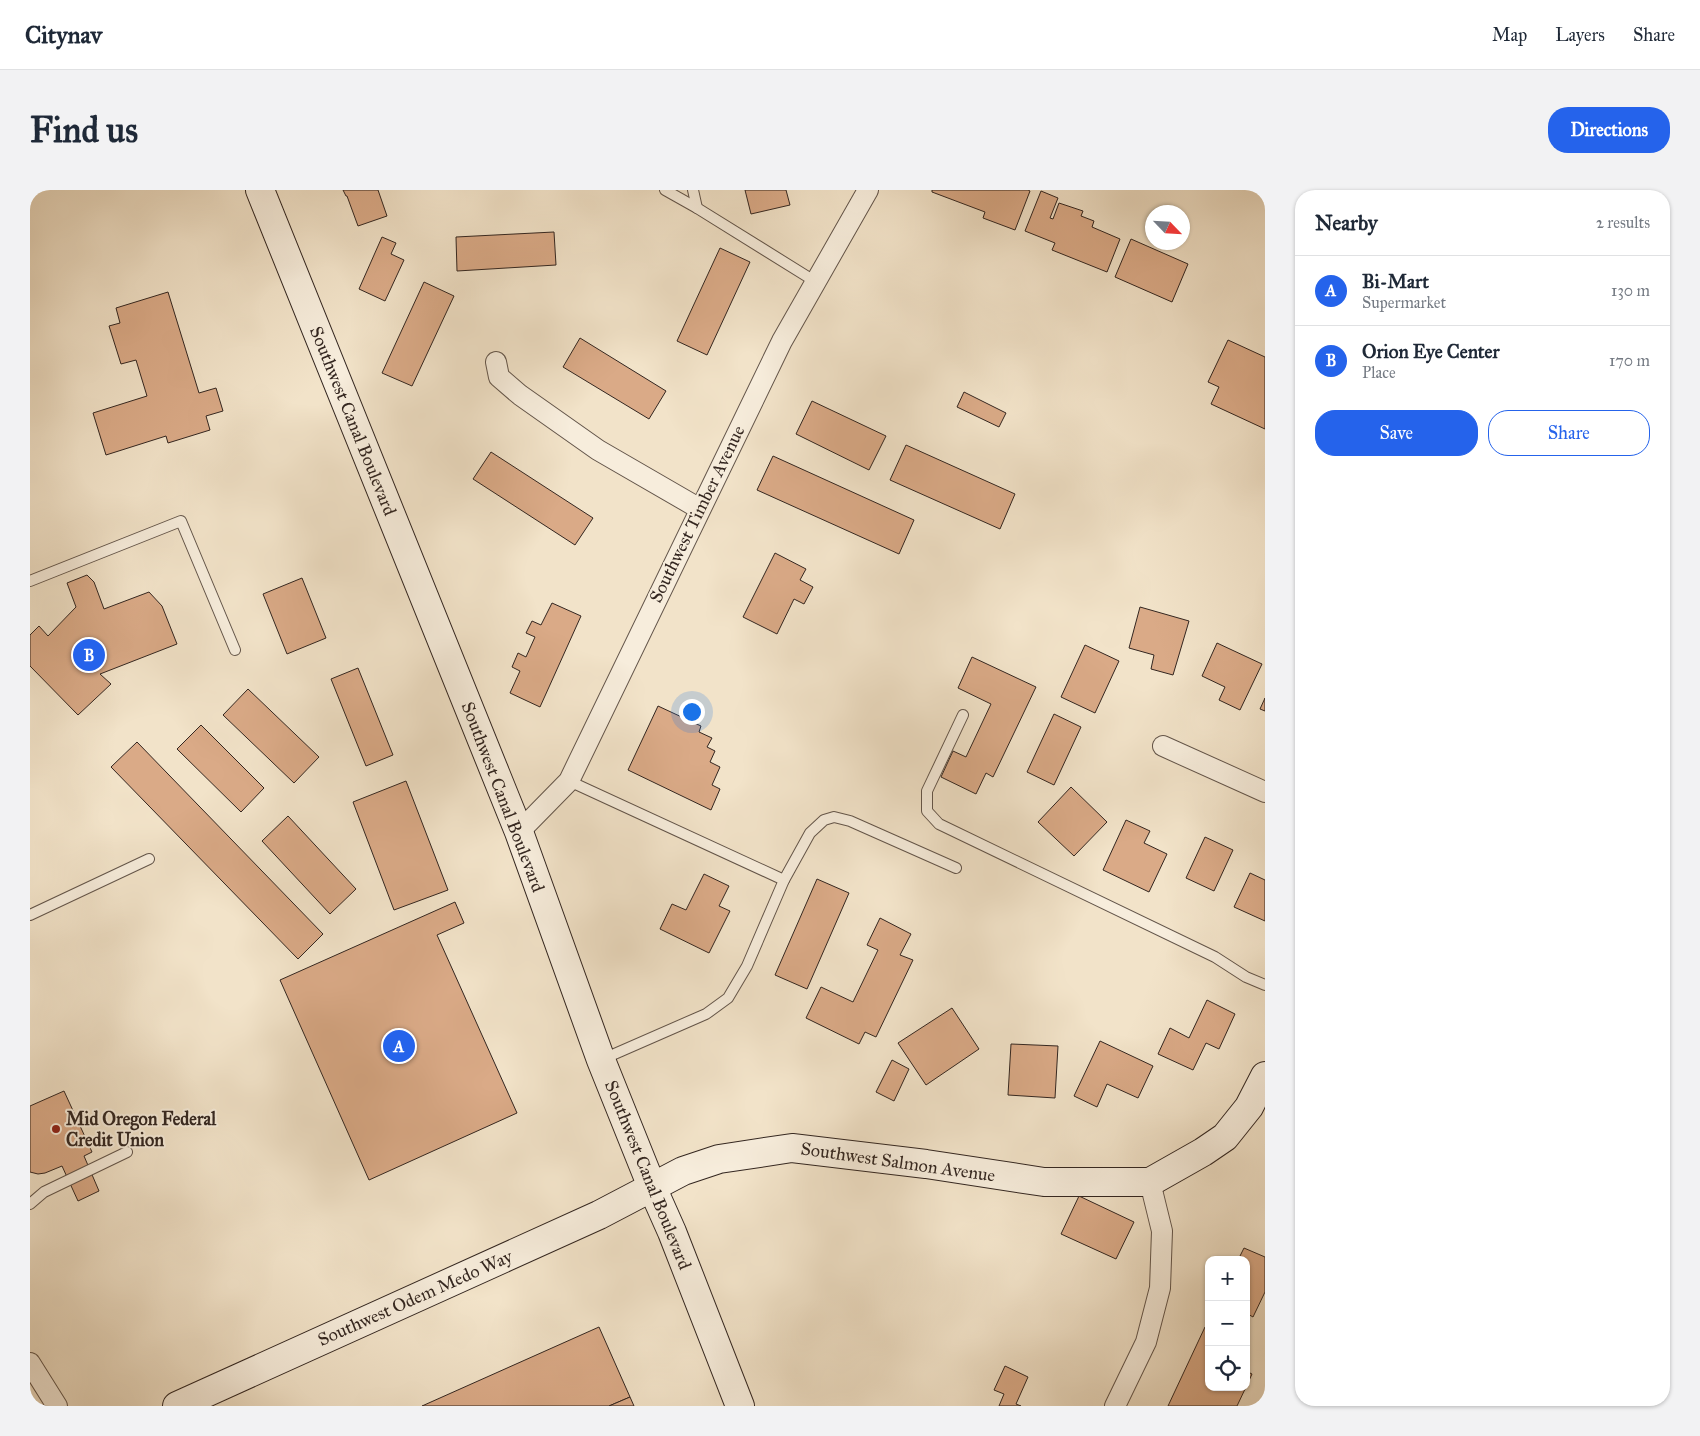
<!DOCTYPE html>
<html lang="en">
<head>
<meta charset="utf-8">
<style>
	:root { --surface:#fff; --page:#f2f2f3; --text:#1f2937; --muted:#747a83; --line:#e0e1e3; --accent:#2563eb }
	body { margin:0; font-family:"IM FELL Great Primer",serif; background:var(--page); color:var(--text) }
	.controls { position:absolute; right:15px; bottom:15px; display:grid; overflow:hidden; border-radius:10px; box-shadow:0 1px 4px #0004 }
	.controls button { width:45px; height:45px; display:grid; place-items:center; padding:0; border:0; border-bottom:1px solid var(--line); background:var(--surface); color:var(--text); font:25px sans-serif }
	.compass { position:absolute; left:1115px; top:15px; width:45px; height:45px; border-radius:50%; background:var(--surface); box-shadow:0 1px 4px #0004; rotate:115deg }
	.you { position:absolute; left:661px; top:521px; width:18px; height:18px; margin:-12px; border:4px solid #fff; border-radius:50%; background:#1a73e8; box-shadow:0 0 0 8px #1a73e833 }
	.badge { display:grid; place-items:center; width:32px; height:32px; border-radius:50%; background:var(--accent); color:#fff; font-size:16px; font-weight:700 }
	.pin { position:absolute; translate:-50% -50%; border:2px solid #fff; box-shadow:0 1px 5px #0006 }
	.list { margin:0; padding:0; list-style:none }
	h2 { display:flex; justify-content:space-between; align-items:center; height:65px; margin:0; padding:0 20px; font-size:21px }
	h2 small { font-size:16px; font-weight:400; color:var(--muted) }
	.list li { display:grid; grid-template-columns:32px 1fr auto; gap:15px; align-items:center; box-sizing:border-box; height:70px; padding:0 20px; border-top:1px solid var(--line) }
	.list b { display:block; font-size:19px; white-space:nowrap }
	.list p { margin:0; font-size:16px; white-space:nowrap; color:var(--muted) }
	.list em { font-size:16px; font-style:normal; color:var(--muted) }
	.actions { display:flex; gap:10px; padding:15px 20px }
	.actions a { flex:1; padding:11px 0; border:1px solid var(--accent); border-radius:20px; text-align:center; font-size:18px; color:var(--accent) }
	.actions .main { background:var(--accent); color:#fff }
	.icon { flex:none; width:28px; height:28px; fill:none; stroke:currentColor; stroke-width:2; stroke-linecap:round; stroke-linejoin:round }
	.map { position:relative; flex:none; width:1235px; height:1216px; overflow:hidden; border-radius:20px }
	header { display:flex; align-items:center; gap:30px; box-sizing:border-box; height:70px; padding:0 25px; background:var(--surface); border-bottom:1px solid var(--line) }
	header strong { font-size:24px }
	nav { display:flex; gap:28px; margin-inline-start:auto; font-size:18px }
	.intro { display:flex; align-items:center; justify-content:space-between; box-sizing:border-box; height:120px; padding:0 30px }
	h1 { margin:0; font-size:35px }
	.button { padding:12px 22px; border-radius:20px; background:var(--accent); color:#fff; font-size:18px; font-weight:700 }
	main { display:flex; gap:30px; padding:0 30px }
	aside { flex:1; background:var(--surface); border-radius:20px; box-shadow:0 1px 4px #0004 }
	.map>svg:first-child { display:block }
</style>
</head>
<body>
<header>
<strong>Citynav</strong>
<nav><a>Map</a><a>Layers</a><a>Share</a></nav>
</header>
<div class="intro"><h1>Find us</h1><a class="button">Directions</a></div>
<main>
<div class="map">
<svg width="1235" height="1216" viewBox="0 0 1235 1216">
	<rect width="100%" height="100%" fill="#f2e3c9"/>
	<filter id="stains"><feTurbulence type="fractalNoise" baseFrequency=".004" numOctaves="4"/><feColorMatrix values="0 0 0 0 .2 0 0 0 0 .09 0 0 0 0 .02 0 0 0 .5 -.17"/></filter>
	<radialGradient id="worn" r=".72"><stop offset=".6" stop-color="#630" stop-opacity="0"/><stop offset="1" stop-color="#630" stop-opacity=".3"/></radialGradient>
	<g fill="#daaa87" stroke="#332620">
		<polygon points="313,0 348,0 357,26 328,36 317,6 316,6"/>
		<polygon points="715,0 756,0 760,15 721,24"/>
		<polygon points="902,0 998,0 1000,1 985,40 953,28 955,22 902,2"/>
		<polygon points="1011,1 1028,8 1020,28 1023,29 1029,13 1053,21 1051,26 1064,31 1062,37 1090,49 1077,82 1022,60 1025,53 995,41"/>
		<polygon points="524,42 526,75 427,81 426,47"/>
		<polygon points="352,47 366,53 361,64 374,70 355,111 329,99"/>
		<polygon points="1101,49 1158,74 1142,112 1085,87"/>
		<polygon points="690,58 720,72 677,165 647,151"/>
		<polygon points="394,92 424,106 382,196 352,183"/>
		<polygon points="138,102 169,203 186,198 193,221 176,226 180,240 138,253 136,246 76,265 63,223 117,206 106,170 91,174 79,136 90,133 86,118"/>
		<polygon points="550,148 636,201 619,229 533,177"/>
		<polygon points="1198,150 1235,167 1235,239 1181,214 1189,197 1178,192"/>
		<polygon points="934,202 976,223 969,237 927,217"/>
		<polygon points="782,211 856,246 839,280 766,244"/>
		<polygon points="876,255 985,304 970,339 860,290"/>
		<polygon points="461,262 563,328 545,355 443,289"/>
		<polygon points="743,266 884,330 869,364 727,300"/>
		<polygon points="745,363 776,379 770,390 783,397 774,414 764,409 747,444 713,427"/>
		<polygon points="57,385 64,392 74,419 119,402 132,416 147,454 70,484 81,494 48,525 0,476 0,445 9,436 18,446 46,417 37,393"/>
		<polygon points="272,388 296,448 257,464 233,404"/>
		<polygon points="522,413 551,426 510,517 480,503 490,481 482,477 488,463 496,467 505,447 496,443 502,431 511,435"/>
		<polygon points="1110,417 1159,431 1143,485 1121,479 1124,465 1099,458"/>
		<polygon points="1187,453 1232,474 1210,520 1189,510 1195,497 1172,486"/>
		<polygon points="1055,455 1089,471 1065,523 1031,507"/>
		<polygon points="942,467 1006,497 963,587 956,583 946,604 911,587 923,561 936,567 961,514 928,498"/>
		<polygon points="328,478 363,565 336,576 301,489"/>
		<polygon points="218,499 289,567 264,593 193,525"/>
		<polygon points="1235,508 1235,521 1230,519"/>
		<polygon points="628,516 671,536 669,542 682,548 677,557 685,561 680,572 690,577 682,595 690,599 681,620 598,580"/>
		<polygon points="1024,524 1051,537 1024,595 997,582"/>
		<polygon points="171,535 234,598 211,622 147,559"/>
		<polygon points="107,552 293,744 268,769 81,577"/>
		<polygon points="376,591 418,700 364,720 323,612"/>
		<polygon points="1041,597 1077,632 1044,666 1008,632"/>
		<polygon points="258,626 326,699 300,724 232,651"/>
		<polygon points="1096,630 1120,641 1114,653 1137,664 1119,702 1073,680"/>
		<polygon points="1175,647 1203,660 1184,701 1156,688"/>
		<polygon points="1220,683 1235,690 1235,731 1204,717"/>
		<polygon points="674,684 699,696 689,716 700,721 679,763 630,739 642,714 656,720"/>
		<polygon points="787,689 819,703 777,799 745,785"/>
		<polygon points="425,712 434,733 407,745 487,923 339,990 250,790"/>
		<polygon points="850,728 881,744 870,765 883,770 846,847 835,842 829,854 776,828 791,797 823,812 848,760 837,755"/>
		<polygon points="1177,810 1205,824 1189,859 1176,853 1163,880 1128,864 1140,838 1159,848"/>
		<polygon points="922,818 949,859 896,895 868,853"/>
		<polygon points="1070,851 1123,876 1108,908 1077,894 1067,917 1044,906"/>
		<polygon points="981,854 1028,856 1025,908 978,905"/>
		<polygon points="862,870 879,879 864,911 846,902"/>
		<polygon points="34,901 62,962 54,966 69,1001 48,1011 32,976 15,983 8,984 0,982 0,916"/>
		<polygon points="1049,1006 1104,1032 1086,1069 1031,1044"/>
		<polygon points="1214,1058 1235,1067 1235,1102 1223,1127 1216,1123 1216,1070 1208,1070"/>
		<polygon points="569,1137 600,1207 579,1216 392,1216"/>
		<polygon points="1175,1137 1179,1139 1179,1197 1216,1197 1207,1216 1138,1216"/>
		<polygon points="975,1176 998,1187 986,1214 991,1216 969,1216 974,1204 964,1200"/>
		<polygon points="1216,1181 1222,1184 1216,1197"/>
		<polygon points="600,1207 604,1216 579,1216"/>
	</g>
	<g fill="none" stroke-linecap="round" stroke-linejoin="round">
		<defs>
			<g id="service">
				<polyline points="635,0 667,18 786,92"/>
				<polyline points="663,0 667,18"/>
				<polyline points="0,391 151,331 205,460"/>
				<polyline points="933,525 897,601 897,621 909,634 1185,767 1216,787 1235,795"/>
				<polyline points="539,591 754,690"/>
				<polyline points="0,725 119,669"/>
				<polyline points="573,869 676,824 698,808 717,776 754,690 780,643 794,630 804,627 820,631 926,678"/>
				<polyline points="0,1014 14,1002 97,962"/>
			</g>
			<g id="minor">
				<polyline points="466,172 469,187 490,205 568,260 670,319"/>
				<polyline points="1133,556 1235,602"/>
				<polyline points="489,642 539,591 752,151 838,0"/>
				<polyline points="0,1173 27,1216"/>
				<polyline points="1085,1216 1116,1152 1130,1098 1132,1041 1120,992"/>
			</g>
			<g id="secondary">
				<polyline points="230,0 489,642 571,870 622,997 642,1042 710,1216"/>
				<polyline points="147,1216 569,1025 653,981 689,969 762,958 896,974 1014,992 1120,992 1173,962 1195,947 1219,917 1235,886"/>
			</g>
		</defs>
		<use href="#service" stroke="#63554a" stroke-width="12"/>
		<use href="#minor" stroke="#63554a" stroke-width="22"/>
		<use href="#secondary" stroke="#332620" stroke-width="30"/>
		<use href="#service" stroke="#f7eddc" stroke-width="10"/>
		<use href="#minor" stroke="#f7eddc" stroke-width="20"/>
		<use href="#secondary" stroke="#f7eddc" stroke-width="28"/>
	</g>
	<circle fill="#8f2418" stroke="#f7eddc" stroke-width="2" cx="26" cy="939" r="5"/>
	<g text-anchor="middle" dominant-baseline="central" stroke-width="4" stroke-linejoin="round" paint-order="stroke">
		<g font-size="18" fill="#332620" stroke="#f7eddc">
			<text transform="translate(323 231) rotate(68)">Southwest Canal Boulevard</text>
			<text transform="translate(667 324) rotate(-64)">Southwest Timber Avenue</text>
			<text transform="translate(473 607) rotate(69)">Southwest Canal Boulevard</text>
			<text transform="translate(868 972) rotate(8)">Southwest Salmon Avenue</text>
			<text transform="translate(618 985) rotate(68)">Southwest Canal Boulevard</text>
			<text transform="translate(385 1108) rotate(-24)">Southwest Odem Medo Way</text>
		</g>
		<g font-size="18" font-weight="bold" fill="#332620" stroke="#f7eddc" text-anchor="start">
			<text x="36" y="929">Mid Oregon Federal<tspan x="36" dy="21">Credit Union</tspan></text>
		</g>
	</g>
	<rect width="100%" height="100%" filter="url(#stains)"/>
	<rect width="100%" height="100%" fill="url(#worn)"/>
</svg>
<div class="controls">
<button>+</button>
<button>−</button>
<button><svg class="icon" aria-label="locate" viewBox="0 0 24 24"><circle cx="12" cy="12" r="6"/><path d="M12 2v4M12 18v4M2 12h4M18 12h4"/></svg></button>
</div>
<svg class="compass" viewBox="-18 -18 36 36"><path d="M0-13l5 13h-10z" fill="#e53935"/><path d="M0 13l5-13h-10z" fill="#747a83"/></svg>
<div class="you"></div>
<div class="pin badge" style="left:369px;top:856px">A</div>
<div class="pin badge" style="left:59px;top:465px">B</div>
</div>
<aside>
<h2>Nearby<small>2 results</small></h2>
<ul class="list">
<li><span class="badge">A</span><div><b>Bi-Mart</b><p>Supermarket</p></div><em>130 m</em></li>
<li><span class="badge">B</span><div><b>Orion Eye Center</b><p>Place</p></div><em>170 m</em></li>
</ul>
<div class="actions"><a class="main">Save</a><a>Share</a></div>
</aside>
</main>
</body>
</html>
